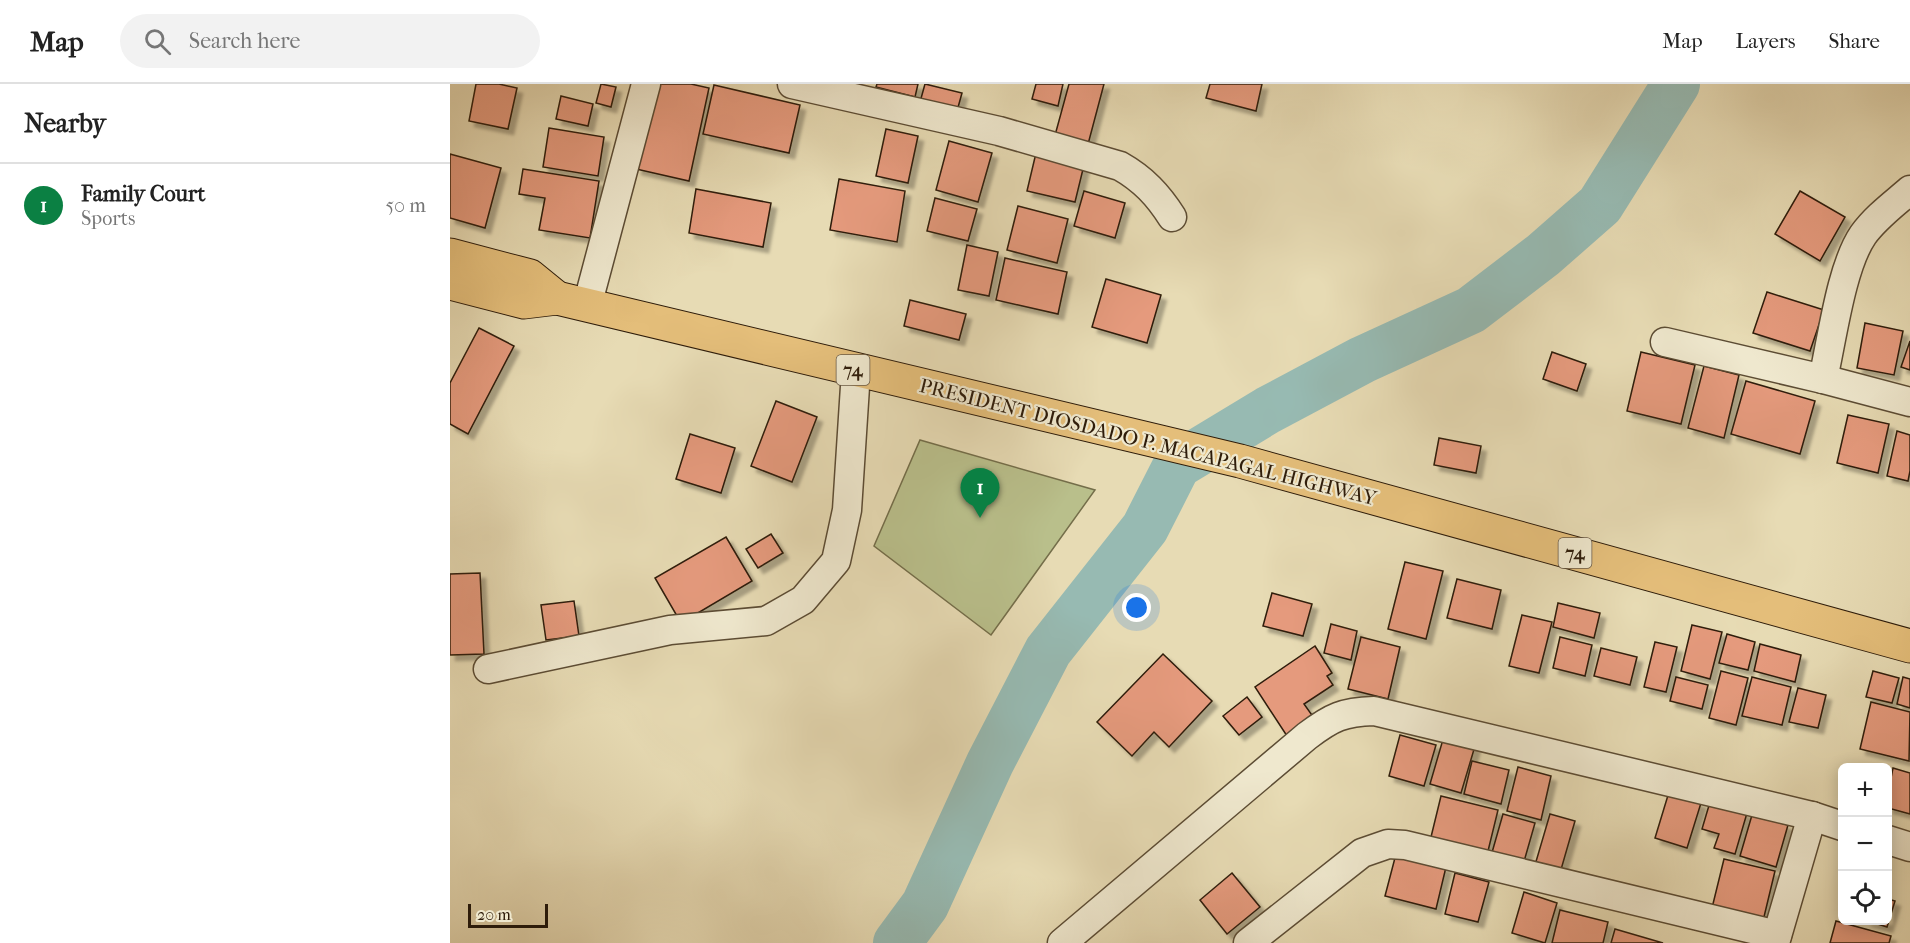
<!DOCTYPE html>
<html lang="en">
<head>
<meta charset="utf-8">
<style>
	:root { --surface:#fff; --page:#f2f2f2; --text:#222; --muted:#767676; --line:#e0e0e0; --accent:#0b8043 }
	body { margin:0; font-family:"IM FELL French Canon",serif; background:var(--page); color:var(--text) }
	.controls { position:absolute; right:18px; bottom:18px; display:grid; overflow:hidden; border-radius:9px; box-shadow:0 3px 15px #0003 }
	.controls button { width:54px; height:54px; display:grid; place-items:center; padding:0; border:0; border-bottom:2px solid var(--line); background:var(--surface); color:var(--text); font:30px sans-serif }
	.scale { position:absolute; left:18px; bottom:15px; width:80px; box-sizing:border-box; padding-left:6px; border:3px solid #2e1c0a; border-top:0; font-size:16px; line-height:21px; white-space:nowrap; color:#2e1c0a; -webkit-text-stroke:4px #efe8ce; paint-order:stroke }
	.you { position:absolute; left:687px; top:524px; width:21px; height:21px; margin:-15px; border:4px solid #fff; border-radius:50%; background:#1a73e8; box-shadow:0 0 0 9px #1a73e833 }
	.badge { display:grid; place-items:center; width:39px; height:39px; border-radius:50%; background:var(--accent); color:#fff; font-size:20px; font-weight:700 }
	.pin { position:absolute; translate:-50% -50px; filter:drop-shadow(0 2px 3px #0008) }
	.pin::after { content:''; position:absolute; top:32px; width:21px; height:18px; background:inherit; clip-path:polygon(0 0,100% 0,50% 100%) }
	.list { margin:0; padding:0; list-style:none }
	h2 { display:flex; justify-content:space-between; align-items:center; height:78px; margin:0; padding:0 24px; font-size:26px }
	h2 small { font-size:20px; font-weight:400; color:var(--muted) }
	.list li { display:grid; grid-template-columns:39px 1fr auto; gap:18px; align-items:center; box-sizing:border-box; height:84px; padding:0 24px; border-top:2px solid var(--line) }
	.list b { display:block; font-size:22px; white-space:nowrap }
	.list p { margin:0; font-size:20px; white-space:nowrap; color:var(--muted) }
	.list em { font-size:20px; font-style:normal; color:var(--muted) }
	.icon { flex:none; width:33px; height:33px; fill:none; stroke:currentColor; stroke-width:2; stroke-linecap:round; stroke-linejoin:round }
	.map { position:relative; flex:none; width:1460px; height:859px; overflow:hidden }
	header { display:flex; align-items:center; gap:36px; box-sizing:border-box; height:84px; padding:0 30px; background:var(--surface); border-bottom:2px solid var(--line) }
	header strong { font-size:28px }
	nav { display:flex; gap:33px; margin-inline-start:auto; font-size:21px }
	.search { width:420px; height:54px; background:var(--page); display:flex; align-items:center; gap:15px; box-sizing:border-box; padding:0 21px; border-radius:33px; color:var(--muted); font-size:22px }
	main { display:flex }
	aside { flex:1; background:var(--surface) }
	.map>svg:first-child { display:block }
</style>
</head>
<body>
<header>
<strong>Map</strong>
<div class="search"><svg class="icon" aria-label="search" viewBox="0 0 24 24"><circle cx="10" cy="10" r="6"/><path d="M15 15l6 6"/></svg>Search here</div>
<nav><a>Map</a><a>Layers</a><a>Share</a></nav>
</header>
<main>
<aside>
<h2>Nearby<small></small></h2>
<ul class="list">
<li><span class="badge">1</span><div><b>Family Court</b><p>Sports</p></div><em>50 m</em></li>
</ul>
</aside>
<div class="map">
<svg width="1460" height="859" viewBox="0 0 1460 859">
	<defs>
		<filter id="shadow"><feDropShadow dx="5.5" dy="5.5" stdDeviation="1.5" flood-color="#0004"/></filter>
	</defs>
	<rect width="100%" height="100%" fill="#e7dbb4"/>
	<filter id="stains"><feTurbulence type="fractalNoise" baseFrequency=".00333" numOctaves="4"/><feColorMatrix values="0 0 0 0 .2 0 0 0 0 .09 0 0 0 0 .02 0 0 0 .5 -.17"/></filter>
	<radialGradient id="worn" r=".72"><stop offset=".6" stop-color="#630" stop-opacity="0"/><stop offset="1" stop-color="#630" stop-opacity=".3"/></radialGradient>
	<polygon fill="#b9bf8b" stroke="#746e4a" stroke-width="1.5" points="470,356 645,406 541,551 424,462"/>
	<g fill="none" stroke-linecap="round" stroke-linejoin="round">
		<polyline stroke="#97bab2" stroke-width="48" points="447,859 475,821 540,679 598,567 695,444 727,381 818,326 912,276 1021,226 1093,171 1150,121 1226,0"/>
	</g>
	<g fill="#e59a7d" stroke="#2e1c0a" stroke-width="1.5" filter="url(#shadow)">
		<polygon points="26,0 49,0 67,4 58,45 19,37"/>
		<polygon points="151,0 166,3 161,23 146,19"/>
		<polygon points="205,0 241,0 259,4 239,97 186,85"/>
		<polygon points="427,0 468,0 465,13 426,3"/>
		<polygon points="475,0 512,9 507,27 470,18"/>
		<polygon points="586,0 613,0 608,22 582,15"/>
		<polygon points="619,0 654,0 637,64 604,55"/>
		<polygon points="760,0 812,0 806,27 756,14"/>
		<polygon points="264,1 350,21 339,69 253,50"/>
		<polygon points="111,12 143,20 138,42 106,35"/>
		<polygon points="99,44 154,53 148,92 93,83"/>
		<polygon points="436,45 468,52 458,99 426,92"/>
		<polygon points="499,57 542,69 528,118 486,106"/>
		<polygon points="586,69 634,81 625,118 577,107"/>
		<polygon points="0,70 51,84 35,144 0,134"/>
		<polygon points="73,85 149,97 140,154 89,146 95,114 69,110"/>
		<polygon points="389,95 455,107 447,158 380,146"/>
		<polygon points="246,105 321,119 313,163 239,149"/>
		<polygon points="634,107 675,119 665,154 624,142"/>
		<polygon points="1350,107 1395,133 1370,177 1325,150"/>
		<polygon points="485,114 527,125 518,157 477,147"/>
		<polygon points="568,122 618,135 607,179 557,166"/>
		<polygon points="517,161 548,168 539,212 508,206"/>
		<polygon points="555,174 617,188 608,230 546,216"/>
		<polygon points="656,195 711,211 697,259 642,243"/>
		<polygon points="1317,208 1374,226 1360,267 1303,249"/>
		<polygon points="460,216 516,230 509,256 454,242"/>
		<polygon points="1415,239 1453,247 1444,291 1407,284"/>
		<polygon points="29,244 64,262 18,350 0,340 0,299"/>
		<polygon points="1460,257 1460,286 1451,283"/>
		<polygon points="1102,268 1136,280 1127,307 1093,295"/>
		<polygon points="1191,268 1245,281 1231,340 1177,327"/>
		<polygon points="1254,282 1289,291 1274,354 1238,344"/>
		<polygon points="1296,297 1365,317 1350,370 1281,350"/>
		<polygon points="326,317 367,333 342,398 301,382"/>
		<polygon points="1398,331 1439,340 1428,389 1387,379"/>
		<polygon points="1447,347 1460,351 1460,387 1458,397 1437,392"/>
		<polygon points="240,350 285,364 271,409 226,395"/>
		<polygon points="989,354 1031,362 1026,389 984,381"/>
		<polygon points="321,450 333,469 308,484 296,465"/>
		<polygon points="276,453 302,497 231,539 205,494"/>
		<polygon points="955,478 993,487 976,555 938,545"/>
		<polygon points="30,489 34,570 0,571 0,490"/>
		<polygon points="1007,495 1051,506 1042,545 997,534"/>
		<polygon points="822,509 862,520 853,552 813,542"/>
		<polygon points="124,517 129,552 96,556 91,521"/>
		<polygon points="1108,519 1150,529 1144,554 1103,543"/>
		<polygon points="1072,531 1102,538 1089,589 1059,582"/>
		<polygon points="881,540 907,547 901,576 874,569"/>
		<polygon points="1242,541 1272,548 1260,595 1231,587"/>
		<polygon points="1277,550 1305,558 1298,586 1269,579"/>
		<polygon points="911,553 950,563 938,615 898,605"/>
		<polygon points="1110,553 1142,561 1135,592 1103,584"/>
		<polygon points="1205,558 1227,563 1216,608 1194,603"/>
		<polygon points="1310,560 1351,571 1345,598 1304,587"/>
		<polygon points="865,562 882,589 877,592 883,601 854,620 864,634 837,652 805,603"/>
		<polygon points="1151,564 1187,573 1180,601 1144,592"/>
		<polygon points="713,570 762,617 719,663 704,648 682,672 647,638"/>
		<polygon points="1271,587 1298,594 1286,641 1259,634"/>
		<polygon points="1423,587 1449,594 1442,619 1416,613"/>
		<polygon points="1226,593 1258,601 1252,625 1220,617"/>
		<polygon points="1302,593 1341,603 1332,641 1292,632"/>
		<polygon points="1453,593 1460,595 1460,624 1447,620"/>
		<polygon points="1348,604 1376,611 1368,644 1339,638"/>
		<polygon points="797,613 812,633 789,651 773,632"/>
		<polygon points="1421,618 1460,628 1459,677 1410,665"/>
		<polygon points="950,651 986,661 974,702 939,692"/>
		<polygon points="994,652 1025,662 1011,709 980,700"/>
		<polygon points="1022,677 1059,686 1051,720 1014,710"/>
		<polygon points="1068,683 1101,692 1091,736 1057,727"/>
		<polygon points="1443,684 1460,689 1460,730 1438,724 1438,709"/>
		<polygon points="1219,708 1251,719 1237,764 1205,754"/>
		<polygon points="991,712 1048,726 1038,767 981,753"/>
		<polygon points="1260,718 1297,729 1285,770 1264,764 1269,750 1252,745"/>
		<polygon points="1053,730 1085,739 1073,781 1041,772"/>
		<polygon points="1100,730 1125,737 1110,789 1085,781"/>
		<polygon points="1302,731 1338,741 1326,783 1290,772"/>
		<polygon points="946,770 996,783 986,825 935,812"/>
		<polygon points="1274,775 1325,787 1313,837 1262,824"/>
		<polygon points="782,789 810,823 777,850 750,816"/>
		<polygon points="1005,789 1039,798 1028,838 995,830"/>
		<polygon points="1074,808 1107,819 1095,859 1062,849"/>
		<polygon points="1438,815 1445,817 1437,843 1415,836 1438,836"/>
		<polygon points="1110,826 1158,838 1153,859 1102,859"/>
		<polygon points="1386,837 1441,852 1439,859 1380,859"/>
		<polygon points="1165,845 1213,859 1161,859"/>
	</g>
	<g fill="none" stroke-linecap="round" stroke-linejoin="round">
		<defs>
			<g id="street">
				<path d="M342 0 549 47 670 82C693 95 708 111 722 133"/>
				<polyline points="137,222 196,0"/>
				<polyline points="1215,258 1373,295 1460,318"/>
				<path d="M1373 295C1382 256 1391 183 1413 151 1426 133 1444 120 1460 106"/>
				<polyline points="38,585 220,546 316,537 353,516 386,477 397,426 406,287"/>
				<polyline points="1438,756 1460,763"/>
				<path d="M612 859 857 652C882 633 893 628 924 627L1362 732 1392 742"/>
				<polyline points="798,859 912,769 938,760 955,761 1327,851"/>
				<polyline points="1325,859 1362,732"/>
			</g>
			<g id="highway">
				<polyline points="0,171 80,192 107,214"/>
				<polyline points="0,199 74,218 107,214 790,377 1460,562"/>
			</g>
		</defs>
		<use href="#street" stroke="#5c4c34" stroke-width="31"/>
		<use href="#highway" stroke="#2e1c0a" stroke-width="35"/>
		<use href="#street" stroke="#efe8ce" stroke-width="28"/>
		<use href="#highway" stroke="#e4be7a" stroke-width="33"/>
	</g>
	<g text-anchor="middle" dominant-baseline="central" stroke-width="4.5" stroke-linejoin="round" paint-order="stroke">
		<g fill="#efe8ce" stroke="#685945" stroke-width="1.5">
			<rect x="386.5" y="271" width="33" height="30" rx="4.5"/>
			<rect x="1108.5" y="454" width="33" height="30" rx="4.5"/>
		</g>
		<g font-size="18" font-weight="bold" fill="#2e1c0a">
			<text x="403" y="286">74</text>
			<text x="1125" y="469">74</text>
		</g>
		<g font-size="20" fill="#2e1c0a" stroke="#efe8ce">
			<text transform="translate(698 358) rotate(14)">PRESIDENT DIOSDADO P. MACAPAGAL HIGHWAY</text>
		</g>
	</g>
	<rect width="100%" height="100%" filter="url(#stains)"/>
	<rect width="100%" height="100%" fill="url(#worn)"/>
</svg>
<div class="controls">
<button>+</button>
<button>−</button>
<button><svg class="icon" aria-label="locate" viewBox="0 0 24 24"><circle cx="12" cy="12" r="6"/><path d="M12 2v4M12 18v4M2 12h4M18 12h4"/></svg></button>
</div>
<div class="scale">20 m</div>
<div class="you"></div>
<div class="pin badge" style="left:530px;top:434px">1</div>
</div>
</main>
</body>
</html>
